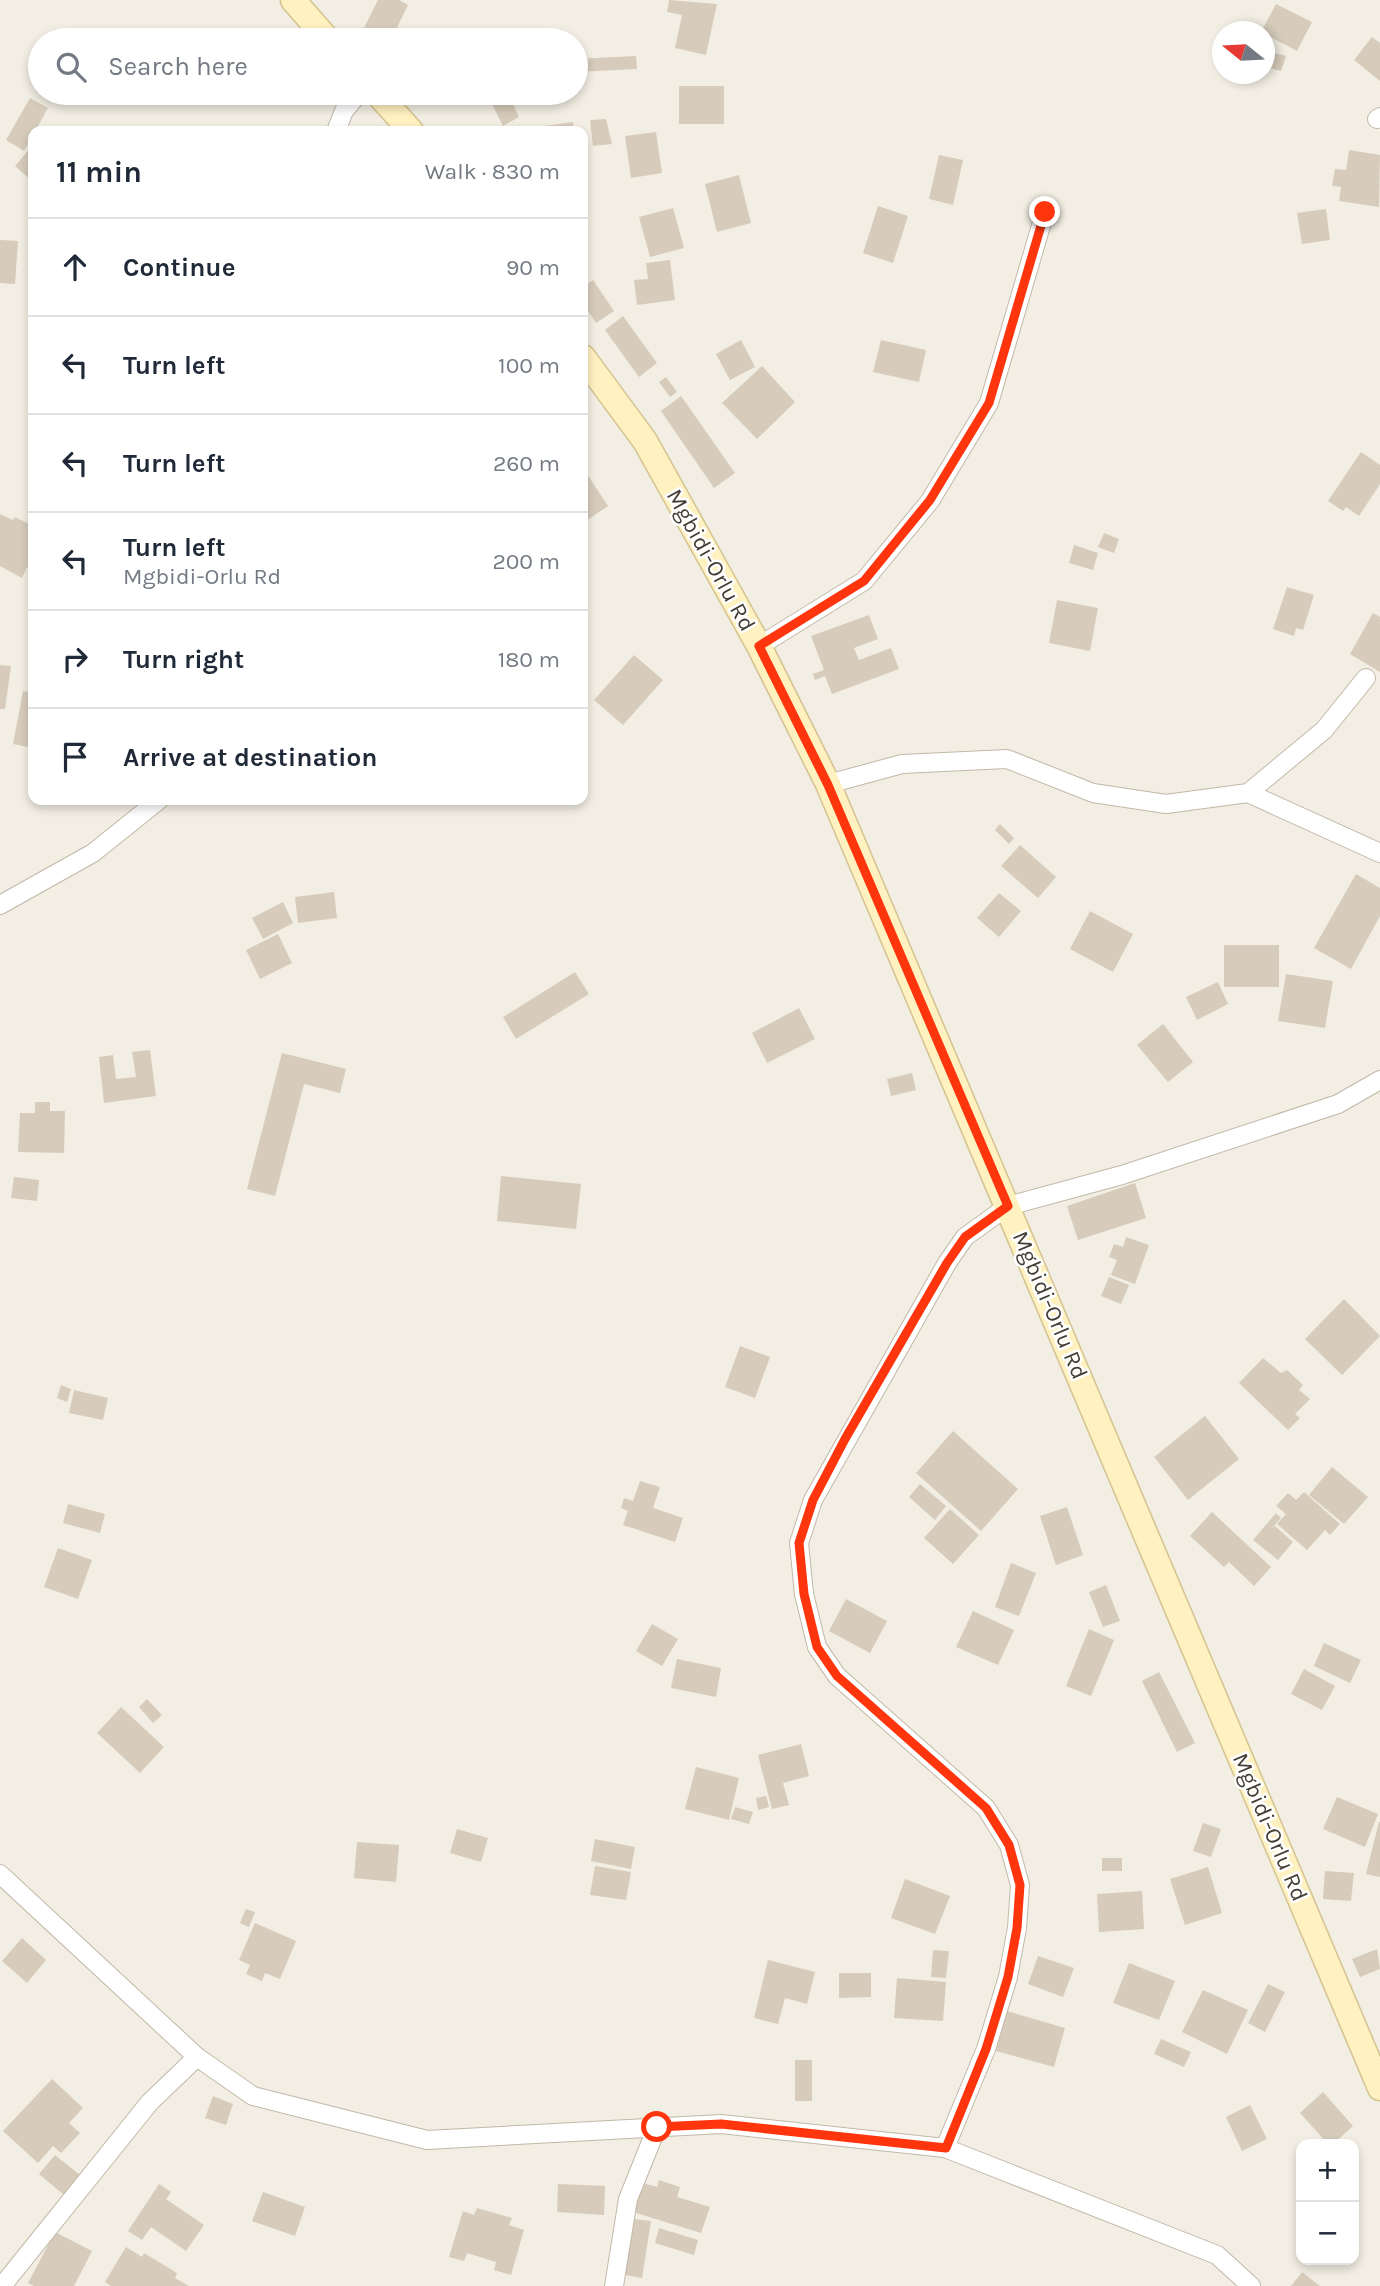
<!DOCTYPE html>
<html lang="en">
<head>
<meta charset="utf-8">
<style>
	:root { --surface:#fff; --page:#f2f2f3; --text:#1f2937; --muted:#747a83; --line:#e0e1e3 }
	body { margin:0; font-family:Karla,sans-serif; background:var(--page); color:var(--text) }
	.controls { position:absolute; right:21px; bottom:21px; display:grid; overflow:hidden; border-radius:14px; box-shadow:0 4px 10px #0003 }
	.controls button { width:63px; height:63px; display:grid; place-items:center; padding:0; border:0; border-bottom:2px solid var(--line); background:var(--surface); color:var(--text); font:35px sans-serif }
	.compass { position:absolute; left:1212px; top:21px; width:63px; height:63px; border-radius:50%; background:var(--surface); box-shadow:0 4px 10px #0003; rotate:288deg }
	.stop { position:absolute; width:21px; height:21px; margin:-16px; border:5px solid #ff350d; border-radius:50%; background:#fff }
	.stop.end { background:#ff350d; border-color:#fff; box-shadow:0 2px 7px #0008 }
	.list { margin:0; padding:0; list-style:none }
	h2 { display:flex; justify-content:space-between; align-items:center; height:91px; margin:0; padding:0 28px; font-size:30px }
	h2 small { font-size:23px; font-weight:400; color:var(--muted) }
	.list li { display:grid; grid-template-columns:46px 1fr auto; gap:21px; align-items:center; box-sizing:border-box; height:98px; padding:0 28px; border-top:2px solid var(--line) }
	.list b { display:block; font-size:26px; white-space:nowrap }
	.list p { margin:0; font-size:23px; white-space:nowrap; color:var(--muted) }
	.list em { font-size:23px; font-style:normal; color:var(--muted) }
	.icon { flex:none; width:38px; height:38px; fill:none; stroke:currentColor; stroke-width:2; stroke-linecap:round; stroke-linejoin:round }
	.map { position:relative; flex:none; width:1380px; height:2286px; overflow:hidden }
	.search { position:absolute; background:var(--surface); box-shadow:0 4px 10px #0003; left:28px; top:28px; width:560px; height:77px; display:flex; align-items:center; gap:18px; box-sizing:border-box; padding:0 24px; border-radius:38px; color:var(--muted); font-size:26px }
	.panel { position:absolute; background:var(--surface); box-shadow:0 4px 10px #0003; left:28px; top:126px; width:560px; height:679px; border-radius:14px }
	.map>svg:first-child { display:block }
</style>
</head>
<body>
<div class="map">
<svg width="1380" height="2286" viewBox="0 0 1380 2286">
	<rect width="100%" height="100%" fill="#f2eee3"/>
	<g fill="#d7ccbb">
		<polygon points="378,0 399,0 408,5 391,40 372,40 361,34"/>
		<polygon points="669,0 717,4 706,55 675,48 682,15 667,12"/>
		<polygon points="1276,4 1312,22 1297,51 1261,32"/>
		<polygon points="1372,37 1380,43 1380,81 1354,60"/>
		<polygon points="1271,52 1286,56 1281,71 1266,67"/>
		<polygon points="636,56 637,69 576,72 576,59"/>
		<rect x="679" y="86" width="45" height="38"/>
		<polygon points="509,96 519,117 503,126 492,104"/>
		<polygon points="30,98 48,108 24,151 6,140"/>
		<polygon points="606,119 612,144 593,146 590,120"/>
		<polygon points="573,122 574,131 518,131 517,130"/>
		<polygon points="656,132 662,173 631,178 625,136"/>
		<polygon points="33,145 33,182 15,166"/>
		<polygon points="1349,150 1380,155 1379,207 1339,201 1341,187 1332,186 1335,169 1346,170"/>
		<polygon points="939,155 963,160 953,205 929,199"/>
		<polygon points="739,175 751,223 717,232 705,184"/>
		<polygon points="878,206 908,216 893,263 863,253"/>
		<polygon points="673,208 684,248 650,257 639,217"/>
		<polygon points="1326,209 1330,240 1302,244 1297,213"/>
		<polygon points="0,240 18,241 15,284 0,283"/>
		<polygon points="670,260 675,300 637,305 634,280 648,279 646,263"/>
		<polygon points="593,280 614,311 596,323 583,303 583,287"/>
		<polygon points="623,316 657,363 639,377 605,330"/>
		<polygon points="741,340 755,367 730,380 716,354"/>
		<polygon points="881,340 926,350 919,382 873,372"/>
		<polygon points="762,366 795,402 757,439 722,403"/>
		<polygon points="666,377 677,392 670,397 659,382"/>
		<polygon points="681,396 735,473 714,488 661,411"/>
		<polygon points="1361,452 1380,465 1380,484 1359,516 1346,507 1343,511 1328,501"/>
		<polygon points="583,468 608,506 583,523"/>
		<polygon points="0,514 13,520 15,517 33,526 33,571 27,567 22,578 0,566"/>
		<polygon points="1104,533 1119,539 1114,553 1098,547"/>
		<polygon points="1074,545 1098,553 1093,570 1069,563"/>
		<polygon points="1287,587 1314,595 1303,630 1296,628 1294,636 1273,629"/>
		<polygon points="1057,600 1098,608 1090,651 1049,643"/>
		<polygon points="1373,613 1380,617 1380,672 1350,654"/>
		<polygon points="869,615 878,639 854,648 859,660 891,648 899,669 832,694 825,676 815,680 813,674 824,670 811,636"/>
		<polygon points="634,655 663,680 623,725 594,700"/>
		<polygon points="0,665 11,666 5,709 0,709"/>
		<polygon points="23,691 33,693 33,748 13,744"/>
		<polygon points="1000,824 1014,838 1009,844 995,830"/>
		<polygon points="1020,845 1056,877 1038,898 1001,866"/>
		<polygon points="1356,874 1380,888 1380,916 1351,969 1314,948"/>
		<polygon points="334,892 337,918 298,923 295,897"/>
		<polygon points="999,893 1021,911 999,937 977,918"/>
		<polygon points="283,902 293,923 263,939 252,918"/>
		<polygon points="1090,911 1133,934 1113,972 1070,949"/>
		<polygon points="278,934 292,963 260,979 246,950"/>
		<rect x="1224" y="945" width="55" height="42"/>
		<polygon points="575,972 589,994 516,1039 503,1017"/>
		<polygon points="1286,974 1333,981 1325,1028 1278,1021"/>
		<polygon points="1218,982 1228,1004 1197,1020 1186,997"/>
		<polygon points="799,1008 815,1039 767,1063 752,1033"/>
		<polygon points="1163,1024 1193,1062 1168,1082 1137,1045"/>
		<polygon points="150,1050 156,1096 104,1103 99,1057 113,1055 116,1079 136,1077 132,1052"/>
		<polygon points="282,1053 346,1069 340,1093 304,1084 275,1196 247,1189"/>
		<polygon points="912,1073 916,1090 891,1096 887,1079"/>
		<polygon points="35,1102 50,1102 50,1111 65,1111 64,1153 18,1152 20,1113 35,1113"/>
		<polygon points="501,1176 581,1184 576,1229 497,1221"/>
		<polygon points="14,1177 39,1180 37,1201 11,1198"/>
		<polygon points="1135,1183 1146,1218 1078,1240 1067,1206"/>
		<polygon points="1126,1237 1149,1245 1135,1284 1111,1275 1117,1260 1109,1257 1114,1244 1123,1247"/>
		<polygon points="1109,1277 1129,1285 1121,1304 1101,1296"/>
		<polygon points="1344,1299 1380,1336 1342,1375 1305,1339"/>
		<polygon points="740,1346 770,1357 755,1398 725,1387"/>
		<polygon points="1263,1358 1281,1373 1287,1370 1303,1385 1299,1390 1310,1399 1295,1414 1300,1418 1288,1430 1239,1383"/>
		<polygon points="61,1385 71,1389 67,1402 57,1398"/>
		<polygon points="74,1390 108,1398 103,1420 69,1413"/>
		<polygon points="1205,1416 1239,1459 1188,1500 1154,1457"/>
		<polygon points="953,1431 1018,1489 981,1531 916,1473"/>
		<polygon points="1332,1467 1368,1497 1344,1524 1309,1495"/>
		<polygon points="640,1481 660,1487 653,1508 683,1518 675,1542 623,1525 628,1511 621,1508 624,1498 633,1501"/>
		<polygon points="920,1484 946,1506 935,1520 909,1497"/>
		<polygon points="1304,1492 1340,1524 1330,1535 1325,1530 1307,1550 1277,1524 1286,1514 1276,1506 1288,1493 1296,1500"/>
		<polygon points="68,1504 105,1514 100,1533 63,1523"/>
		<polygon points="1067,1507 1083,1555 1056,1565 1040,1516"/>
		<polygon points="950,1509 979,1535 953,1564 924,1538"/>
		<polygon points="1212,1512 1271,1567 1254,1586 1229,1562 1224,1567 1190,1536"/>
		<polygon points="1276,1513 1281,1518 1272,1528 1275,1526 1293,1542 1278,1560 1253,1540"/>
		<polygon points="58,1548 92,1560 78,1599 44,1587"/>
		<polygon points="1011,1563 1036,1573 1019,1616 995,1607"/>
		<polygon points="1106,1585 1120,1621 1103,1627 1089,1592"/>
		<polygon points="846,1599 887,1621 870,1653 829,1631"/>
		<polygon points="973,1611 1014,1630 998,1665 956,1647"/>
		<polygon points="652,1624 678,1639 662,1666 636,1651"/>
		<polygon points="1089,1629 1114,1640 1091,1696 1066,1686"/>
		<polygon points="1324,1643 1361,1660 1350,1683 1314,1666"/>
		<polygon points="677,1659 721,1668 716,1697 671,1688"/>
		<polygon points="1304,1669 1335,1686 1322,1710 1291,1694"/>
		<polygon points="1159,1672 1195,1743 1177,1752 1142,1681"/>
		<polygon points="147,1699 162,1715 153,1723 139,1707"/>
		<polygon points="121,1707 164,1747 140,1773 97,1733"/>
		<polygon points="801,1744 809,1776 783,1783 789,1805 772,1809 758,1755"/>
		<polygon points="696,1767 739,1778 729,1820 685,1809"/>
		<polygon points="766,1796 769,1807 758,1810 756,1798"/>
		<polygon points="1337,1797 1378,1814 1365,1847 1323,1829"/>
		<polygon points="735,1807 753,1812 749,1824 731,1819"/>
		<polygon points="1379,1822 1380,1822 1380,1877 1366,1874"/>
		<polygon points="1203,1823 1221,1829 1211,1857 1193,1851"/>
		<polygon points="457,1829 488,1838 481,1862 450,1853"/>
		<polygon points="595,1839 635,1847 631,1869 591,1861"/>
		<polygon points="357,1842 399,1845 396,1882 354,1878"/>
		<rect x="1102" y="1858" width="20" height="13"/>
		<polygon points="595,1866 631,1872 626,1900 590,1895"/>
		<polygon points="1208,1867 1222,1913 1185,1925 1170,1879"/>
		<polygon points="1325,1871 1354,1873 1351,1901 1323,1899"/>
		<polygon points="905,1879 950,1896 935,1934 891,1918"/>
		<polygon points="1142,1891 1144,1929 1099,1932 1097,1894"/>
		<polygon points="246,1909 255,1912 249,1927 240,1923"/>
		<polygon points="255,1923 296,1941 280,1979 265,1973 262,1981 246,1974 250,1965 239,1960"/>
		<polygon points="22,1938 46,1960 27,1983 2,1961"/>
		<polygon points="1377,1949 1380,1969 1360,1977 1352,1959"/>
		<polygon points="933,1950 949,1951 946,1978 931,1977"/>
		<polygon points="1038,1956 1074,1968 1063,1997 1028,1984"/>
		<polygon points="768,1960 815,1972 807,2004 785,1998 778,2024 754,2018"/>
		<polygon points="1129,1963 1175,1981 1159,2020 1113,2003"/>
		<polygon points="839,1973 871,1973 871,1997 839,1998"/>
		<polygon points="897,1978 946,1982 943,2021 894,2018"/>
		<polygon points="1268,1984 1285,1992 1265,2032 1248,2023"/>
		<polygon points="1203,1990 1248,2010 1227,2054 1182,2032"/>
		<polygon points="1007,2011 1065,2028 1054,2067 996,2051"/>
		<polygon points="1161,2039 1191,2052 1184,2067 1154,2054"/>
		<rect x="795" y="2060" width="17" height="41"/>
		<polygon points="52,2079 83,2108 69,2123 80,2133 61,2153 53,2146 38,2163 3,2131"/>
		<polygon points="1323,2092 1353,2126 1333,2144 1328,2144 1300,2113"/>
		<polygon points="213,2096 233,2104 226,2125 205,2118"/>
		<polygon points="1250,2105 1267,2139 1242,2151 1226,2117"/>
		<polygon points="55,2155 80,2175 64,2195 39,2174"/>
		<polygon points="659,2180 680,2187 677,2197 710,2207 701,2233 633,2212 643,2183 657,2187"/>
		<polygon points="159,2184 171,2192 166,2199 204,2225 186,2251 151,2227 142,2240 128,2231"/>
		<polygon points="558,2184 605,2186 604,2215 557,2212"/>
		<polygon points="263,2192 305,2207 295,2236 252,2221"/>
		<polygon points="477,2208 512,2218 509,2225 524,2230 511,2275 494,2270 496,2262 467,2253 464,2261 449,2257 463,2211 474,2215"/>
		<polygon points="634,2219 651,2221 642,2278 625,2275"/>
		<polygon points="659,2228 698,2240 694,2255 655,2243"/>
		<polygon points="55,2232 92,2251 74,2286 34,2286 28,2283"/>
		<polygon points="126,2247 142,2257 144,2253 177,2273 175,2278 189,2286 111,2286 105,2282"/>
		<polygon points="1302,2272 1320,2286 1291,2286"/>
	</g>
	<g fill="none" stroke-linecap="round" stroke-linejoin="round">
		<defs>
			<g id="street">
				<polyline points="1377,119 1380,117"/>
				<polyline points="336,131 344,111 359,93"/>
				<polyline points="759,646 864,581 930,501 989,403 1045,212"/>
				<polyline points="828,784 902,764 1007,759 1093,793 1166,804 1248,793 1324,730 1366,678"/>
				<polyline points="1248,793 1380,853"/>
				<polyline points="0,905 93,853 159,800"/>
				<polyline points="0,1874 197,2057 253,2096 427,2140 721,2124 945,2148 1217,2255 1251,2286"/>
				<polyline points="945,2148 986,2049 1008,1977 1017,1928 1020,1885 1009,1845 986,1808 837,1676 817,1647 804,1594 799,1543 813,1500 947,1263 965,1237 1008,1206 1122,1175 1338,1104 1380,1080"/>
				<polyline points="2,2286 150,2102 197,2057"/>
				<polyline points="614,2286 628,2199 657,2127"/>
			</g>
			<g id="secondary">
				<polyline points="293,0 328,40"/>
				<polyline points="377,93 411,131"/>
				<polyline points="583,357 645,441 759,646 828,784 1380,2088"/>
			</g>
		</defs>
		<use href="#street" stroke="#c1b8a8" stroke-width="20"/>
		<use href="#secondary" stroke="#d4c390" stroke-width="27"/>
		<use href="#street" stroke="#fff" stroke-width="18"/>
		<use href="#secondary" stroke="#fff1c0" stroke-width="24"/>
	</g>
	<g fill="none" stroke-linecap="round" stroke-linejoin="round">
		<polyline stroke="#ff350d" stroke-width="9" points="657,2127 721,2124 946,2148 986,2049 1008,1977 1017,1928 1020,1885 1009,1845 986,1808 837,1676 817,1647 804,1594 799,1543 813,1500 845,1439 947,1263 965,1237 1008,1206 828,785 759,646 864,581 930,500 989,403 1045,212"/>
	</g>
	<g text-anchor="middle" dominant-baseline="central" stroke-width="5" stroke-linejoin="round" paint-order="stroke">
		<g font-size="23" fill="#443d33" stroke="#fff">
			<text transform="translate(711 560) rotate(61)">Mgbidi-Orlu Rd</text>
			<text transform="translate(1050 1305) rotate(67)">Mgbidi-Orlu Rd</text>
			<text transform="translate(1270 1827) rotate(67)">Mgbidi-Orlu Rd</text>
		</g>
	</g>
</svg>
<div class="controls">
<button>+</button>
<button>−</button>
</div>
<svg class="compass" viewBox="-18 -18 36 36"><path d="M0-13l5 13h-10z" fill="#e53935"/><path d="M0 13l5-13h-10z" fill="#747a83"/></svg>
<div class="stop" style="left:657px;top:2127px"></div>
<div class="stop end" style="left:1045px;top:212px"></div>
<div class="search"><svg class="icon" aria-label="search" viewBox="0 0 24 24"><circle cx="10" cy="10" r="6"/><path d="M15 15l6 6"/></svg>Search here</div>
<section class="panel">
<h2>11 min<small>Walk · 830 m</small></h2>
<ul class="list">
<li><svg class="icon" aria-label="ahead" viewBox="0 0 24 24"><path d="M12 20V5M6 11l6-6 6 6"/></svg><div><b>Continue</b></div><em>90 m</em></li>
<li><svg class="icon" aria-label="left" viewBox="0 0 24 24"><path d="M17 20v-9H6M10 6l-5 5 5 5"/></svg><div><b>Turn left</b></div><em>100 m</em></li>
<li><svg class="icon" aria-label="left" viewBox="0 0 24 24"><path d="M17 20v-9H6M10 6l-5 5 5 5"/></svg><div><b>Turn left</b></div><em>260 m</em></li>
<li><svg class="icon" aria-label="left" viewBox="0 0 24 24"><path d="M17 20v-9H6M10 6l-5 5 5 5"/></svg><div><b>Turn left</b><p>Mgbidi-Orlu Rd</p></div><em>200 m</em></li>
<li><svg class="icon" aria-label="right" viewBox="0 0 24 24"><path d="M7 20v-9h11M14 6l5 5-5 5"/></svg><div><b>Turn right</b></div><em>180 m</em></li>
<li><svg class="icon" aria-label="arrive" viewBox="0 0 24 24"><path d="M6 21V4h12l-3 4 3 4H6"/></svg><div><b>Arrive at destination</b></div></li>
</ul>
</section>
</div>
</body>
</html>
